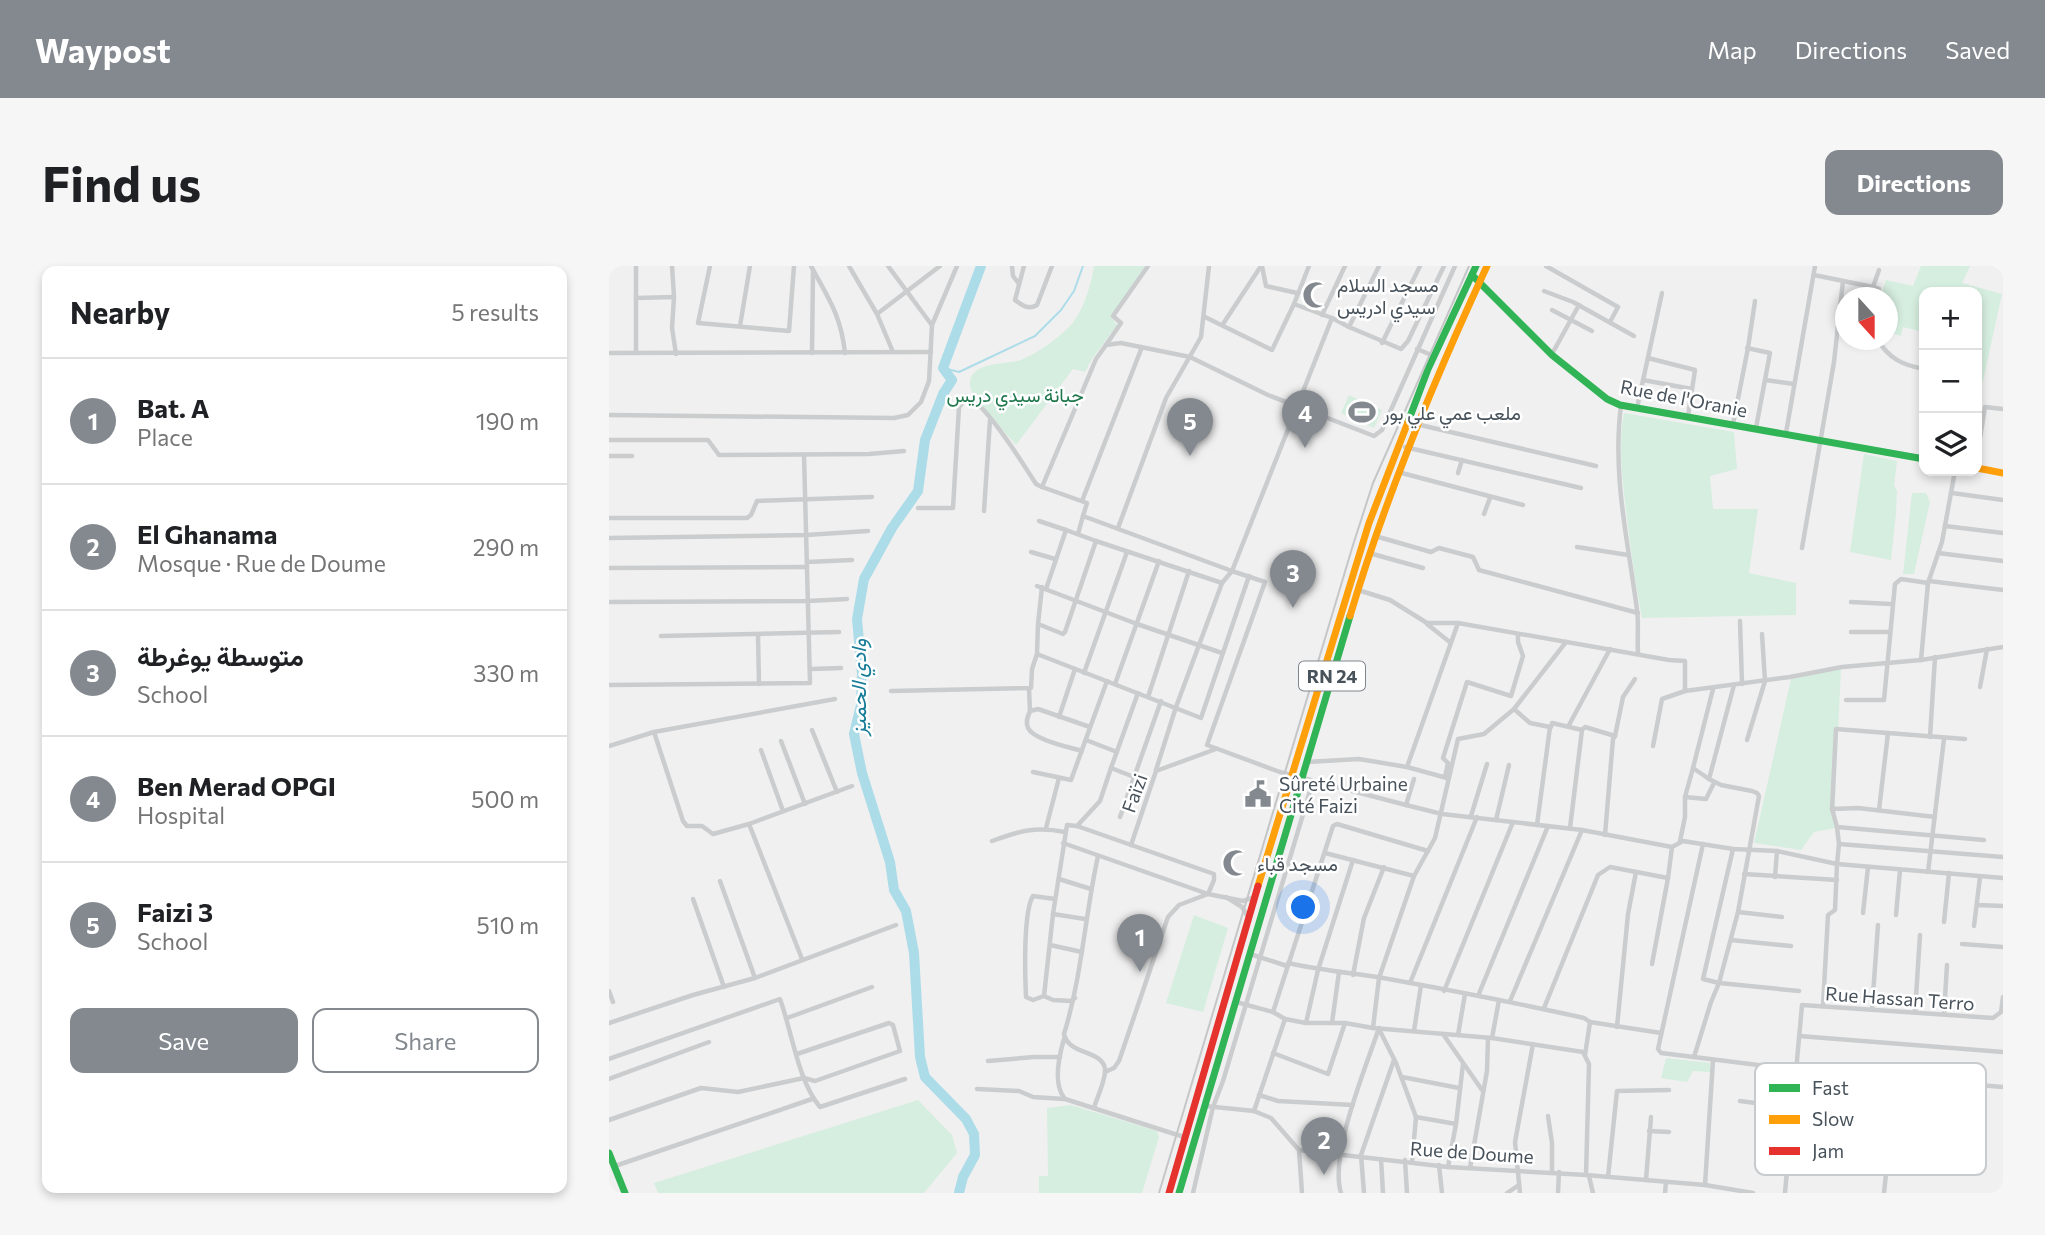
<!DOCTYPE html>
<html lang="en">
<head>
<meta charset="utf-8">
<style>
	:root { --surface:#fff; --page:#f6f6f6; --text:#202124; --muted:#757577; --line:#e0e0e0; --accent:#83898f }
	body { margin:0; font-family:Commissioner,Vazirmatn,sans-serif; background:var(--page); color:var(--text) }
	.controls { position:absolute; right:21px; top:21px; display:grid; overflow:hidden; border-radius:14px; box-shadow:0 4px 10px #0003 }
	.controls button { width:63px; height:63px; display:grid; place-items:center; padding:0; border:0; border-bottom:2px solid var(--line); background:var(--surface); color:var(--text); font:35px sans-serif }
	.compass { position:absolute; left:1226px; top:21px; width:63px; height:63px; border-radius:50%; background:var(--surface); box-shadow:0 4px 10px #0003; rotate:159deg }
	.you { position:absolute; left:695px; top:642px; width:24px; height:24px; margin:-18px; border:5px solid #fff; border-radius:50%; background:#1a73e8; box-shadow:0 0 0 10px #1a73e833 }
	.badge { display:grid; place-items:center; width:46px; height:46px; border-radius:50%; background:var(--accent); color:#fff; font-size:23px; font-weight:700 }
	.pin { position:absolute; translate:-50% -58px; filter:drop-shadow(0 2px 4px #0008) }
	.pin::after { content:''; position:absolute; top:37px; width:24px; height:21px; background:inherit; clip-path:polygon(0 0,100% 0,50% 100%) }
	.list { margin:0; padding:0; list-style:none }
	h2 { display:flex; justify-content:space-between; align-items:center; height:91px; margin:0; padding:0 28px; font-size:30px }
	h2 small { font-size:23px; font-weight:400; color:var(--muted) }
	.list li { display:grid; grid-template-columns:46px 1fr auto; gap:21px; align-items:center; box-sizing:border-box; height:126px; padding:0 28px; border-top:2px solid var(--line) }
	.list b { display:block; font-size:26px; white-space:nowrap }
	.list p { margin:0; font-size:23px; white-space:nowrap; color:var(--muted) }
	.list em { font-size:23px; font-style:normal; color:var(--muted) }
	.actions { display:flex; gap:14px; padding:21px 28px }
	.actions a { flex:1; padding:16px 0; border:2px solid var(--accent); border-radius:14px; text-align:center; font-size:24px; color:var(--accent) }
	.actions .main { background:var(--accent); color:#fff }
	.icon { flex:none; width:38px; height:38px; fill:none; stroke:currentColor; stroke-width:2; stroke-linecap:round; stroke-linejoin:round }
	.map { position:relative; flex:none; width:1394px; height:927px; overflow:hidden; border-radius:14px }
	header { display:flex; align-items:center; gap:42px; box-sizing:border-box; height:98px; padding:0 35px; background:var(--accent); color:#fff }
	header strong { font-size:33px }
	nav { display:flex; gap:38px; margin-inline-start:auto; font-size:24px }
	.intro { display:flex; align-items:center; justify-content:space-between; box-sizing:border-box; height:168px; padding:0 42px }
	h1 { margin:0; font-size:49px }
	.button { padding:18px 32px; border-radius:14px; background:var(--accent); color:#fff; font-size:24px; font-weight:700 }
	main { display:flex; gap:42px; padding:0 42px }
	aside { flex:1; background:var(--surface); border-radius:14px; box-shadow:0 4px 10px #0003 }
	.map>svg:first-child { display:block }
</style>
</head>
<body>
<header>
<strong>Waypost</strong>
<nav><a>Map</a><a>Directions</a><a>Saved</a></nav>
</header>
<div class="intro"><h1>Find us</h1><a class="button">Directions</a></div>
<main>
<aside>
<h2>Nearby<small>5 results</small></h2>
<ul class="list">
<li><span class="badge">1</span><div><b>Bat. A</b><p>Place</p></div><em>190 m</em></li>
<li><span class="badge">2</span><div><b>El Ghanama</b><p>Mosque · Rue de Doume</p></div><em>290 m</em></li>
<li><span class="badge">3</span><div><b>متوسطة يوغرطة</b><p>School</p></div><em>330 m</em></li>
<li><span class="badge">4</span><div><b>Ben Merad OPGI</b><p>Hospital</p></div><em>500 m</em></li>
<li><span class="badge">5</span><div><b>Faizi 3</b><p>School</p></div><em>510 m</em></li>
</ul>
<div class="actions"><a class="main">Save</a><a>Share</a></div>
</aside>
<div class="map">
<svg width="1394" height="927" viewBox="0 0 1394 927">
	<rect width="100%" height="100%" fill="#f0f0f0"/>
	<g fill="#d6eedf">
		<path d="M485 0H536L502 51 508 59 483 93 476 106 464 103 407 179C397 167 363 134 361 120 359 93 400 100 414 93 430 86 445 75 458 63 473 50 482 20 485 0Z"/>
		<polygon points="1312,0 1361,0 1353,17 1393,28 1374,115 1368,114 1368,26 1315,26 1315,66 1294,61 1292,70 1279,66 1279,32 1259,32 1260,27 1272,29 1277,14 1304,20"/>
		<polygon points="740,129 773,144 765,162 732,147"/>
		<path d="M1015 147 1125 166 1128 203 1101 210 1104 243H1149L1140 307 1187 317V349L1033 352C1026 316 1021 280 1017 244 1013 211 1009 179 1015 147Z"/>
		<polygon points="1255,188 1288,195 1285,219 1288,225 1287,248 1282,294 1241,286"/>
		<polygon points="1303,227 1317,227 1321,236 1305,308 1294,308"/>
		<polygon points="1232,403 1226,534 1227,562 1205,566 1192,584 1145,577 1182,413"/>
		<polygon points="585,649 619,662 594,746 557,737"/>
		<polygon points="1057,792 1101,797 1101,806 1084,805 1078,816 1052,812"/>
		<polygon points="309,834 343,869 348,887 315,927 49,927 45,917"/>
		<polygon points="462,839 548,865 550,871 533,927 430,927 430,910 439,910 438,842"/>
	</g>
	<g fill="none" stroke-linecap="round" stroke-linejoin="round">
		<polyline stroke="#addce9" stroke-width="2" points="334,102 350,106 426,70 452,44 465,25 474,0"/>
		<polyline stroke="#addce9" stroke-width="10" points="350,927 354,911 366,889 365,868 357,853 316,811 311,791 305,687 297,645 285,624 281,596 253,507 245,468 252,439 253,408 248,353 255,313 283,262 309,225 316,174 334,128 343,114 334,102 372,0"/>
		<g stroke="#caccce" stroke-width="4.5">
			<polyline points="27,0 27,32 65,31"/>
			<polyline points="63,0 65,31 63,62 67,88"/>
			<polyline points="101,0 89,57 180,65 185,0"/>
			<path d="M202 0C219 32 232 49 236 87"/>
			<polyline points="240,0 268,48 284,86"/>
			<polyline points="279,0 322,58"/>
			<polyline points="403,0 404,10 410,18"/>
			<path d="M415 0 406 34C414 40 419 44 428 39L443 0"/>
			<polyline points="653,0 657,20 688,27"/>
			<polyline points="700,0 685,38 723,52 623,305 656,316 598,479 671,506 797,539 805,513"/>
			<polyline points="937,0 1009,41 1001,56"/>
			<polyline points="1205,9 1264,21 1270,4"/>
			<polyline points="1264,21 1270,23 1268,32"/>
			<polyline points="935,25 964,36 1025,70"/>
			<polyline points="943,44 983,65"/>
			<polyline points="268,48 331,0"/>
			<polyline points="713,49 736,0"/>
			<polyline points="596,51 663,84 685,38"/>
			<polyline points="723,52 740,61 770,0"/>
			<polyline points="614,58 652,0"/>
			<polyline points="131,60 141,0"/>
			<polyline points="740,61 792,83 799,75 835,0"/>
			<path d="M1269 74C1280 93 1294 99 1315 103V101"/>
			<polyline points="773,77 811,0"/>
			<polyline points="497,79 512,57 504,50 539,0"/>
			<polyline points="1138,82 1161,87 1147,162"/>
			<polyline points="808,83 825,90"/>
			<polyline points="0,87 322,86"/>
			<polyline points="27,87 27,32"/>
			<polyline points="203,87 204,4"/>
			<polyline points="943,88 970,39"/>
			<polyline points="1039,92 1086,104 1079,150"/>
			<polyline points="1034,114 1083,123"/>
			<polyline points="1156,114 1185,118"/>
			<path d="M357 130C376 136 415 199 427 218L433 221 487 93 497 79 512 77 581 91 659 129 765 170 773 164 846 0"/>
			<path d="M1012 139C1003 209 1019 275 1028 344 1030 358 1028 373 1029 387"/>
			<polyline points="1028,142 1053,27"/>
			<polyline points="0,149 285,152 299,149 312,136 320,115 323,59 348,0"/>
			<polyline points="807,158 987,200"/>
			<polyline points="1124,158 1139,82 1146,35"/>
			<polyline points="1177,167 1206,0"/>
			<polyline points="0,174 99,174 110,189 260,188 295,185"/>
			<polyline points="796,181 972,222"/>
			<polyline points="0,190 23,190"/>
			<polyline points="1368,191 1376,141 1394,143"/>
			<polyline points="789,206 914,239"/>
			<polyline points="849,207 853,194"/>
			<polyline points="433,221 478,237 474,250"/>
			<polyline points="1343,227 1394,234"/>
			<polyline points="473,235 533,81"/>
			<polyline points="309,242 344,242 350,141 355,135 362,132"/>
			<polyline points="375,245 381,154"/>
			<polyline points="875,248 881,232"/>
			<polyline points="0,252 138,252 142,249 148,235 263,231"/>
			<polyline points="430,255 457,264"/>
			<polyline points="1336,260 1394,267"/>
			<polyline points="509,262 557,132 592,71 600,0"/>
			<polyline points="766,270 822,286 830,282 864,291 870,304 1029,347"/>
			<polyline points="0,272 197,269 259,265"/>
			<polyline points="968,281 1019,289"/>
			<polyline points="1193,282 1225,96 1234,15"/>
			<polyline points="422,286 446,293"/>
			<polyline points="760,287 814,302"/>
			<polyline points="1329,287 1394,295"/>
			<polyline points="198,296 243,294"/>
			<polyline points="0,302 198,301"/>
			<polyline points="1320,315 1394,324"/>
			<polyline points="428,320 528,358 613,387"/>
			<polyline points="437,323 457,264 487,275 613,317 623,305 474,250 469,268"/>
			<polyline points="749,324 781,334 818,357 849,357 1060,394 1076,395 1076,425 1181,411 1233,401 1312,394 1394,381"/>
			<polyline points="0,336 199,335 238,333"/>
			<polyline points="1242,336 1282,338"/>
			<polyline points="1131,355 1133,418"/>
			<polyline points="429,358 433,321"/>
			<polyline points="818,358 842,377"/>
			<polyline points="1242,366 1280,366"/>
			<polyline points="52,370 230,366"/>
			<polyline points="149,370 150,418"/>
			<polyline points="428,388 592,452 640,310"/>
			<polyline points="1312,394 1319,317 1333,276 1346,205"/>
			<polyline points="202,403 232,402"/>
			<polyline points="475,407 518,286"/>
			<polyline points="506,418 550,295"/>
			<polyline points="0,419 201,417 195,189"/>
			<polyline points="1125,419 1100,513 1112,519 1143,525 1148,527 1150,530 1129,646 1110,717 1102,736 1085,791 1189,804 1394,821"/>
			<polyline points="1371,421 1378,383"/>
			<polyline points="420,423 421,445"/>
			<polyline points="282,425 422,422 423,403 428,388 429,358 454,368 456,366 487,275"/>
			<polyline points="539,431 580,305"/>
			<polyline points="1237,434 1275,434 1286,318 1292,313 1319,317"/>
			<polyline points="567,441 613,317"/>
			<polyline points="905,443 921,457 941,461 928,559"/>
			<polyline points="450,451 466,403"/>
			<polyline points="960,459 1001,383"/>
			<polyline points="942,461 943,457 973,464"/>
			<polyline points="203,464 228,526"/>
			<polyline points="45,466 74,555 78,560 93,560 104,568 140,558 243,520"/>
			<polyline points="1006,470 1014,431 1026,413"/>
			<polyline points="1321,471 1326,391"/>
			<polyline points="477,474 508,486"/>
			<polyline points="1138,474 1156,415 1153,368"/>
			<polyline points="172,475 196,538"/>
			<polyline points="0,480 45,466 226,433"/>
			<polyline points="1044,480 1053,433 1076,425"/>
			<polyline points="152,484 174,545"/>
			<path d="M473 485C460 481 425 474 419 462 416 456 419 450 421 445L429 443 481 461"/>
			<polyline points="698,496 750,493 798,501 838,512"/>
			<polyline points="798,501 849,357"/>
			<polyline points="502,502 529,427"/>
			<polyline points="547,504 567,441"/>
			<polyline points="424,506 462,514 498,415"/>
			<polyline points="836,511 839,497 834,492 858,416 902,430 914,390 909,376 909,369"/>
			<polyline points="1100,513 1084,502 1104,423"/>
			<polyline points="1076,531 1097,533 1105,517"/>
			<polyline points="797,539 833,548 973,564 1063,581 1074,575 1124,583 1168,585"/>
			<polyline points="1223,543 1249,542 1326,551"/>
			<polyline points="1270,544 1279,467"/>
			<polyline points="862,550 878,498"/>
			<polyline points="511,551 552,435"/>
			<polyline points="887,554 900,499"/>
			<polyline points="140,558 193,693"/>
			<polyline points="468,560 491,535 502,502 525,511"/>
			<polyline points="1228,561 1375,574"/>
			<polyline points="437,562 450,512"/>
			<polyline points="961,562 973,464 976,461 1006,470 1004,473 996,569"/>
			<path d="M383 575C411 565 426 560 456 566"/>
			<polyline points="1071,575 1076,551 1076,531 1084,502"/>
			<polyline points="454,577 599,628 634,635 646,631"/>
			<polyline points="1230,578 1228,561 1223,543 1227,463 1356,473"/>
			<polyline points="522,579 547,505 607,483"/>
			<polyline points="1124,583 1094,713 1110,717 1190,725"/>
			<polyline points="716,587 805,610"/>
			<polyline points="1319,606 1335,473"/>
			<polyline points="1135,608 1228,614"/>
			<polyline points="1166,611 1168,585 1228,598 1230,578 1394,591"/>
			<polyline points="450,613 482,623"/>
			<polyline points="111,615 146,712"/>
			<polyline points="617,631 633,641 639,651"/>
			<polyline points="84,633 115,721"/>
			<polyline points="1368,639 1394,640"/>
			<polyline points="1129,646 1173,651"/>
			<polyline points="1254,647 1259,601"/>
			<polyline points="444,648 476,653"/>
			<polyline points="1287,649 1291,604"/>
			<polyline points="1335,656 1340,607"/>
			<polyline points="1365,660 1371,611"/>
			<polyline points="1122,674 1182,680"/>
			<polyline points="1353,678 1394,681"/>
			<polyline points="441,679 473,686"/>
			<polyline points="641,688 678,700"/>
			<path d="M679 697C711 704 742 707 774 712 841 724 908 737 975 752L981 756 976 789"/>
			<polyline points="1043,698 1059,612"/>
			<polyline points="744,709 755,652 775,601"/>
			<polyline points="801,717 868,551"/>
			<polyline points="0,725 4,736"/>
			<polyline points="835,725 904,556"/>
			<path d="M435 730 424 734 417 731C416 710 414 646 424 630L446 633"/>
			<polyline points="869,730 939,560"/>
			<polyline points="466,732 462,735 444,734 435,730 444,648 458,559 468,560 605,608 605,614 599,628 570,639 559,651 510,795 505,802 496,806"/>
			<polyline points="901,735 973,564"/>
			<polyline points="627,736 664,746 676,753 697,757 736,757 764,762 883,772 974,786 980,798 977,909"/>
			<polyline points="1214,740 1219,649 1226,644 1228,598 1394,612"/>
			<polyline points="935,742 989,609 1001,601 1059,612 1063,581"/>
			<polyline points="1263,743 1269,659"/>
			<polyline points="664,746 724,560 728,558 819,585"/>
			<polyline points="1306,746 1311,669"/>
			<polyline points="1335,748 1338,699"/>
			<polyline points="178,752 263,721"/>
			<polyline points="981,756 1052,767"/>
			<polyline points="0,757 84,729 146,712 287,659"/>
			<polyline points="697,757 709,704 744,594"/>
			<polyline points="723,757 730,706"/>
			<polyline points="1008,761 1019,648 1027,606"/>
			<polyline points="764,762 770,712 805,610 826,572 849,473 875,468 905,443 957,376"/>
			<polyline points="770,763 787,797 807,851 803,896"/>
			<polyline points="805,765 812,719"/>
			<polyline points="834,768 873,824"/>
			<polyline points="849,769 856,728"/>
			<polyline points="1190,770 1394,786"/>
			<polyline points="883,772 890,734"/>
			<path d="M455 773C450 790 444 819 456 833L575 871"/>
			<polyline points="664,787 719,808 736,757"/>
			<polyline points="1085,791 1052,787 1049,783 1094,578"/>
			<path d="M0 793 171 733C183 766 189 815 211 841L296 813"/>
			<polyline points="379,795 425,791 451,791"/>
			<polyline points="793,811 850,822"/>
			<polyline points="0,813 100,776"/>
			<polyline points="368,823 410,825 424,831 455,833"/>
			<polyline points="650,829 669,835 744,839"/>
			<polyline points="1131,835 1184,842"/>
			<polyline points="596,840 645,845 662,852 690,884 839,901 977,909 1096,919 1144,927"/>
			<path d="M485 842C488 831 497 814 496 803 494 784 459 789 455 768 473 710 476 649 489 590"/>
			<polyline points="645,845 676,753"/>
			<polyline points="939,850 943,877 943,906"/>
			<polyline points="807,851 847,858"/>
			<polyline points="0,854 92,822 129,826 195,812 206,815 291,785 284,759 280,757 188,788"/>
			<polyline points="1040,865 1060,866"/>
			<polyline points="1251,865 1281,868"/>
			<polyline points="690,884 693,927"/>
			<polyline points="772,893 774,927"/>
			<polyline points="796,894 798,927"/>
			<polyline points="830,899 833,927"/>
			<polyline points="6,900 203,833"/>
			<polyline points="839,901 847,858 854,798"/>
			<polyline points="861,902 878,805 879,772"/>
			<polyline points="980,910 984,927"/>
			<polyline points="999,911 1008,825 1060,824"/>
			<polyline points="1037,914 1042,851"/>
			<polyline points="1096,919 1104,794"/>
			<polyline points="584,927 604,841 614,815 704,515"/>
			<path d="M732 927C720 889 757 801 770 762"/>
			<polyline points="755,927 752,889 785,794"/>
			<polyline points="898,927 910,919"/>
			<polyline points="911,927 906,876 924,778"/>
			<polyline points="949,927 950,906"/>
			<polyline points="1056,927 1057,916"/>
			<polyline points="1176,927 1193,739 1384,752 1392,746 1394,731"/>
			<polyline points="1275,927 1287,810"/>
		</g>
		<g stroke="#30b455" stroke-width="7">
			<polyline points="863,9 943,89 998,133 1011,139 1315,193"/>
			<polyline points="799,156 819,103 867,0"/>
			<polyline points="0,887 16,927"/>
			<polyline points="570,927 741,350"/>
		</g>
		<g stroke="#ff9f0a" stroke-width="7">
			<polyline points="1368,202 1394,207"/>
			<path d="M741 350C777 229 825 114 878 0"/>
			<polyline points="649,620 760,257 799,156"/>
		</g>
		<polyline stroke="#e5322d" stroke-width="7" points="560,927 649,620"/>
		<polyline stroke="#c5c6c8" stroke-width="2" points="550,927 744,279 764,217 860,0"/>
	</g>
	<defs>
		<symbol id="mosque-bare" viewBox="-9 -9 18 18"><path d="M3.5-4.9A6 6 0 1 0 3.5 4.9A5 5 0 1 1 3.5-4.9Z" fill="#83898f" stroke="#fff" stroke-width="2.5" paint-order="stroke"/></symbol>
		<symbol id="stadium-bare" viewBox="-9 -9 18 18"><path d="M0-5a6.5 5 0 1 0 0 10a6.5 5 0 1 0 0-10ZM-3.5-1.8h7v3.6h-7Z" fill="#83898f" stroke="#fff" stroke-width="2.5" paint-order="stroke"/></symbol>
		<symbol id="civic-bare" viewBox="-9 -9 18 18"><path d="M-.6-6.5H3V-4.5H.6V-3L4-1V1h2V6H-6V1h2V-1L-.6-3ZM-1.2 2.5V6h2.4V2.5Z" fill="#83898f" stroke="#fff" stroke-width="2.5" paint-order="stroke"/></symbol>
	</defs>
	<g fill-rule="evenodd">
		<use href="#mosque-bare" x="688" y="10" width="38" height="38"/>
		<use href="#stadium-bare" x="734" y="127" width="38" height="38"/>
		<use href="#civic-bare" x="630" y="509" width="38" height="38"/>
		<use href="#mosque-bare" x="608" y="578" width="38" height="38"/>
	</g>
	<g text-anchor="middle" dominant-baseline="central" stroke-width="5" stroke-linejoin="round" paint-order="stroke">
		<rect fill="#fff" stroke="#7f868c" stroke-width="2" x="690" y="395.5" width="66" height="29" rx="5"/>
		<g font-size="18" font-weight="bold" fill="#48525b">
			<text x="723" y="410">RN 24</text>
		</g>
		<g font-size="19" fill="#48525b" stroke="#fff" text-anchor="start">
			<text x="728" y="18">مسجد السلام<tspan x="728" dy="22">سيدي ادريس</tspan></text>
			<text x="774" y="146">ملعب عمي علي بور</text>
			<text x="670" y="517">Sûreté Urbaine<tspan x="670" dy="22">Cité Faizi</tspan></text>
			<text x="648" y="597">مسجد قباء</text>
		</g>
		<g font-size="19" fill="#1d774b" stroke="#fff">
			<text x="406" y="128">جبانة سيدي دريس</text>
		</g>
		<g font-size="19" fill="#48525b" stroke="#fff">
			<text transform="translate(1075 132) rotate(11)">Rue de l'Oranie</text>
			<text transform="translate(525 527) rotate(-70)">Faïzi</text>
			<text transform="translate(1291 732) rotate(4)">Rue Hassan Terro</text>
			<text transform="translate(863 886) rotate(4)">Rue de Doume</text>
		</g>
		<g font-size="21" font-style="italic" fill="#167c98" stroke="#fff">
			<text transform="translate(248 421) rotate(-90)">وادي الحميز</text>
		</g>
	</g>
	<rect x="1146" y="797" width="231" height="112" rx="10" fill="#fff" stroke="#c8cbce" stroke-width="2"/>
	<rect x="1160" y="818" width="31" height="8" fill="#30b455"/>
	<rect x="1160" y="849" width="31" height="9" fill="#ff9f0a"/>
	<rect x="1160" y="881" width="31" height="8" fill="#e5322d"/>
	<g font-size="19" fill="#48525b">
		<text x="1203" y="829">Fast</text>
		<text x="1203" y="860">Slow</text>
		<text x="1203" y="892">Jam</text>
	</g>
</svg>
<div class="controls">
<button>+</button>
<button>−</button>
<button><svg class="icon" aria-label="layers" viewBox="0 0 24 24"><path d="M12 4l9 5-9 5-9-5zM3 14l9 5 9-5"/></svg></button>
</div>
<svg class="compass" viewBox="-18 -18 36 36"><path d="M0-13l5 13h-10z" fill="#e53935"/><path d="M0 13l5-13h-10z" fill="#757577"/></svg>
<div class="you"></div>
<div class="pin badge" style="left:531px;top:706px">1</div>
<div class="pin badge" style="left:715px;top:909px">2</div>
<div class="pin badge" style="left:684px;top:342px">3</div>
<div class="pin badge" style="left:696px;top:182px">4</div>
<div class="pin badge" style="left:581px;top:190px">5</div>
</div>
</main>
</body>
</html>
